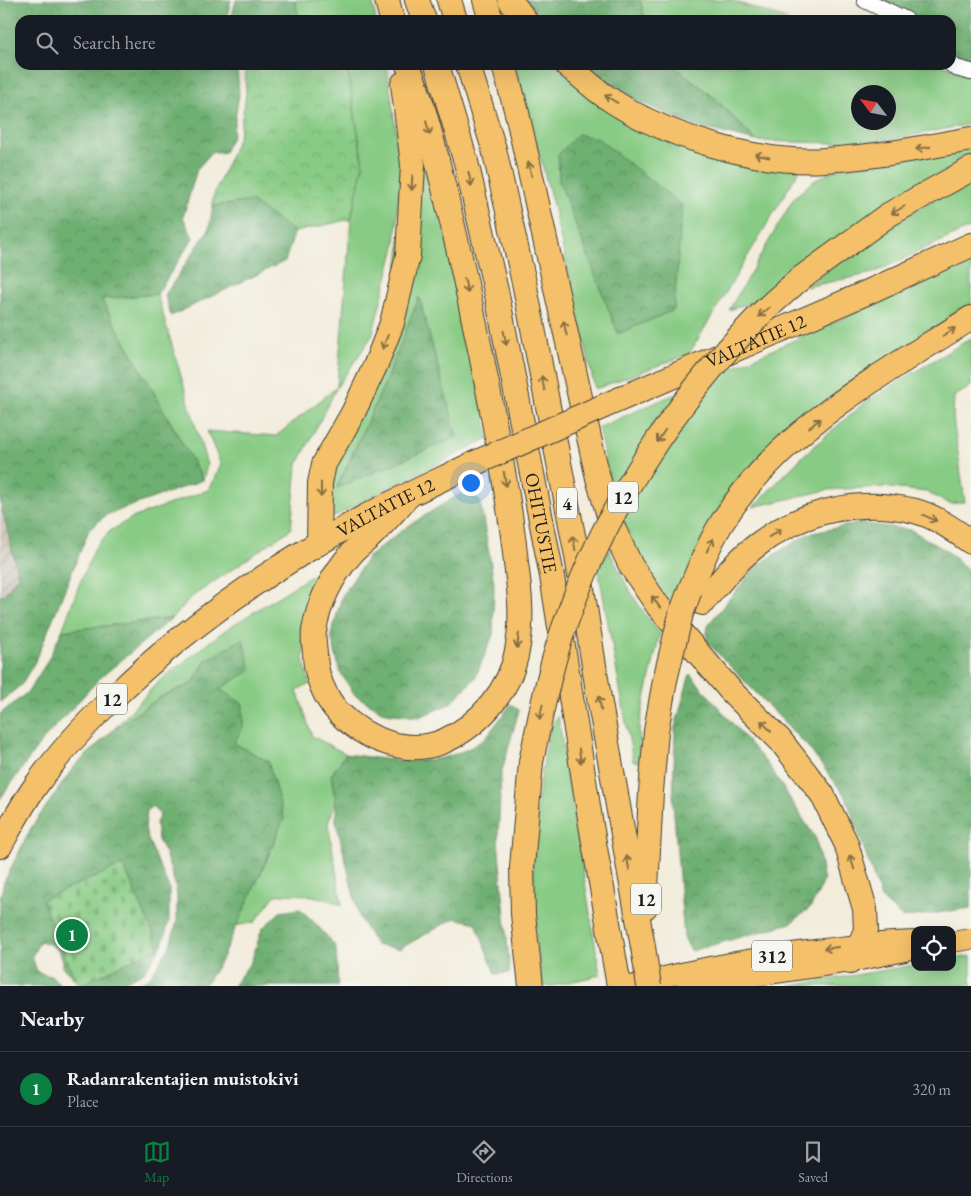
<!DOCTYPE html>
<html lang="en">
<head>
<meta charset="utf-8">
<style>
	:root { --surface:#171b24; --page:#20242c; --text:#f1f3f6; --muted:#9ea1a6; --line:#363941; --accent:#0b8043 }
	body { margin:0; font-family:"EB Garamond",serif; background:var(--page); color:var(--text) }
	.controls { position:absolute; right:15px; bottom:15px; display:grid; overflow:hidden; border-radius:10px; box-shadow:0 5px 20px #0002 }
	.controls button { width:45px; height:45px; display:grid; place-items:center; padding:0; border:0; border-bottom:1px solid var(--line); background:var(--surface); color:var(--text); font:25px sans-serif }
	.compass { position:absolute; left:851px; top:85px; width:45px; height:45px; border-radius:50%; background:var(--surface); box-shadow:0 5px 20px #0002; rotate:302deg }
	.you { position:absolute; left:470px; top:482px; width:18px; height:18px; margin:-12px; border:4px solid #fff; border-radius:50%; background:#1a73e8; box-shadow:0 0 0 8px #1a73e833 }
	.badge { display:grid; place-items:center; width:32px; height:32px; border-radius:50%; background:var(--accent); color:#fff; font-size:16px; font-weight:700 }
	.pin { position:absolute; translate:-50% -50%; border:2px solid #fff; box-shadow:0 1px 5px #0006 }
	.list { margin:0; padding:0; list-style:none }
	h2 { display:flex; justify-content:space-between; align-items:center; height:65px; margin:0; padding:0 20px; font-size:21px }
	h2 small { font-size:16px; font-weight:400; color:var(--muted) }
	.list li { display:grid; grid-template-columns:32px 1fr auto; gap:15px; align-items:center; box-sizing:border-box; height:75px; padding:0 20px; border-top:1px solid var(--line) }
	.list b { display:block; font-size:19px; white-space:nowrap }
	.list p { margin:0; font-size:16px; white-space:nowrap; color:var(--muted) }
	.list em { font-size:16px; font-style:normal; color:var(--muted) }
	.icon { flex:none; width:28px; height:28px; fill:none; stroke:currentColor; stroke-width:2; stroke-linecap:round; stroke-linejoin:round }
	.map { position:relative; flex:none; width:971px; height:986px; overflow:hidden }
	.search { position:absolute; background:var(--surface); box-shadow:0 5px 20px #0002; left:15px; right:15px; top:15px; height:55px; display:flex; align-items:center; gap:12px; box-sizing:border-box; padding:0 18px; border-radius:15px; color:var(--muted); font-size:19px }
	.sheet { height:140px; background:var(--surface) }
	nav { display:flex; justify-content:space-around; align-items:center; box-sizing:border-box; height:70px; border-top:1px solid var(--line); background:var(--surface); font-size:14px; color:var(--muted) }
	nav a { display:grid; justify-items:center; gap:2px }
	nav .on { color:var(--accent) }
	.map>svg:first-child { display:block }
</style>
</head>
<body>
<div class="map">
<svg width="971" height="986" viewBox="0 0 971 986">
	<defs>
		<pattern id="industrial-furrows" width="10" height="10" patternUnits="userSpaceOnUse" patternTransform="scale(1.25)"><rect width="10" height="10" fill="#cac3b8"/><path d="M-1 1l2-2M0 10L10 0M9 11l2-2" fill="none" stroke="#ada79e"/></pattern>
		<pattern id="forest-crowns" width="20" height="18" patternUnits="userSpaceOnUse" patternTransform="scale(1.25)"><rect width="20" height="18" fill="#6eaf72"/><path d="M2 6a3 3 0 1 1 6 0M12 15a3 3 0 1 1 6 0" fill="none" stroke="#5a8e5d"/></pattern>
		<pattern id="cemetery-stones" width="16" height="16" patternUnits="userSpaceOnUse" patternTransform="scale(1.25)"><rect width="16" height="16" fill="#88cb84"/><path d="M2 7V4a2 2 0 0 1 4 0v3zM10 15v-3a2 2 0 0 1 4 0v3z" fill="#75ae71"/></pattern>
		<pattern id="park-crowns" width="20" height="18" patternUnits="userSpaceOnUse" patternTransform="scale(1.25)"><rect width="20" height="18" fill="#88cb84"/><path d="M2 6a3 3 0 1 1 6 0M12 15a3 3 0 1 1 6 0" fill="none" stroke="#75ae71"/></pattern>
	</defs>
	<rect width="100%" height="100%" fill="#f6f6f2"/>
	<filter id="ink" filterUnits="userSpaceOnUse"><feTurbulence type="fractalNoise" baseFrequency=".02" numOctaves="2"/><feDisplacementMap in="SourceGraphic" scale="10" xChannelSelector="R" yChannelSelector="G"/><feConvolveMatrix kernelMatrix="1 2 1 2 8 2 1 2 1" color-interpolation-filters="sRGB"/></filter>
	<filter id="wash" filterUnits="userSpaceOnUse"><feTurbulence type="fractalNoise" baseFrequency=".0096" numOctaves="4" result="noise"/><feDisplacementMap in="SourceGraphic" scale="20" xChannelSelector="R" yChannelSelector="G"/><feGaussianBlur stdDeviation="1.12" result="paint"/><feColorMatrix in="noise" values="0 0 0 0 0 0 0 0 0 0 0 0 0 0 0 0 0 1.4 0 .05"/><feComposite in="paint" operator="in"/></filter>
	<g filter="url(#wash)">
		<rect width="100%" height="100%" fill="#f2ecdb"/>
		<polygon fill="url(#industrial-furrows)" points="0,499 18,575 4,595 0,596"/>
		<g fill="#88cb84" stroke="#527450" fill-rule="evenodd">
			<polygon points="295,0 372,0 376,20 299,20"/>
			<polygon points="640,0 730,0 789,20 645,20"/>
			<polygon points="347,65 387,65 401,168 395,247 372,336 337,387 297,466 291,529 193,596 172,618 62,631 79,585 96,546 110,531 132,518 208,490 221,465 207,431 276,436 337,387 351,219 363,165"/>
			<polygon points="515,65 556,65 577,86 800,169 689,354 595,389 552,201"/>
			<path d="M673 65H945L971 78V124L877 142 834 143 756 141 717 100ZM858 92H888V122H858Z"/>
			<path d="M414 111 453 263 489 438 329 519 330 466 389 348ZM419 298 457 437 337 487 384 385Z"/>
			<polygon points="971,146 971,159 766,297 729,310 794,198 812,182 836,169"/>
			<polygon points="971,177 971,227 873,273 806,287 867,240"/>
			<polygon points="971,260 971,307 795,428 675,607 651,577 633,544 622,516 651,466 718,374 884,300"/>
			<polygon points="157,294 207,465 203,480 101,299"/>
			<polygon points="971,338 971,386 954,397 953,418 965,502 950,504 926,492 882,487 827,490 753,507 805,454 864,403"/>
			<polygon points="684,390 613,494 598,428"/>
			<path d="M609 550C623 579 638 608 660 633L639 725V762L633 761 598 568Z"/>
			<path d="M338 559 305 637 303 659 310 684 297 690 312 736 346 754 331 775 336 802 328 823 342 905C317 895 302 893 275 895L255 922 235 926 261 873 284 818 234 743 243 727 220 689 206 660 193 683 160 697 112 731 159 681 225 630Z"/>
			<polygon points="558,716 600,975 552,986 542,986 536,941 533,864 538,796 549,729"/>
			<polygon points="971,956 971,986 790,986 915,965 915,967 952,967 952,959"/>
		</g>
		<g fill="url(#forest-crowns)" stroke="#456647">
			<polygon points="0,0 231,0 226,20 20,20 20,65 237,65 239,95 232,137 223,154 213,151 197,169 183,217 193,238 157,294 101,299 203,480 106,515 89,530 36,660 21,685 0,702 0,596 4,595 18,575 0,499"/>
			<polygon points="236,0 295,0 299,20 231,20"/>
			<polygon points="521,0 640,0 645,20 535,20"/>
			<polygon points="880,0 971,0 971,66 959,62 951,54 951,20 916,20 911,14"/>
			<polygon points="585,65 673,65 717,100 756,141 694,126 633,99"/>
			<polygon points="578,134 598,139 682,205 674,310 618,334 559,181 558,155"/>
			<polygon points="251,201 295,232 285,261 171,316 165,295 209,229 213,206"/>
			<polygon points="419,297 457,437 337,488 384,385"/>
			<polygon points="466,490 480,501 494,583 493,635 475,678 450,704 419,717 385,713 355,695 340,672 331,635 342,596 368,557 408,526"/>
			<polygon points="858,523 911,530 947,551 971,573 971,908 903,918 881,898 846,797 808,747 706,641 708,625 756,566 808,534"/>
			<polygon points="172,618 100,678 41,742 0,799 0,714 28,692 47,662 62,631"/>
			<path d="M243 639 251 670 220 689 243 704V727L234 743 268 761 284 818 261 873 220 962 204 986H134L150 977 169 948 177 922V895L175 884 165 853 158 840 156 823 160 815 152 806 147 811 145 827 147 837 169 888V921L162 945 144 972 117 986H81L62 967C63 950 55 945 40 941L32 956 37 972 53 977 61 986H0V899L4 882 31 828 73 768 112 731 160 697 193 683 206 660Z"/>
			<polygon points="690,674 769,766 816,839 824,881 811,907 791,923 691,951 684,937 673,803 675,727"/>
			<path d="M511 704 519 710 501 774 498 840 510 973 495 974 476 923 455 918 399 949 376 945 359 917 336 821V802L331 775 346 754C393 760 436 770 480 742 488 737 504 713 511 704Z"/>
			<polygon points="300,909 316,924 336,947 338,986 233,986 251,962 262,929 280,912"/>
		</g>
		<polygon fill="url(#cemetery-stones)" stroke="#527450" points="123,865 159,947 78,986 42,900"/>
		<polygon fill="url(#park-crowns)" stroke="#527450" points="263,65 347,65 363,165 351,219 295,232 251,201 213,206 213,197 239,136 246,94 245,72"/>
	</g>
	<g filter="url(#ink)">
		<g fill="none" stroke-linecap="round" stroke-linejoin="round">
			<defs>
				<g id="minor">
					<polyline points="865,0 906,20"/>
					<polyline points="951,64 956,68 971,72"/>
				</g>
				<g id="major">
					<polyline points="952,942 971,939"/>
					<path d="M631 986C686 970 743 960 800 952 838 947 876 942 915 941"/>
					<polyline points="688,986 850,962 905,951"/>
				</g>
				<g id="highway">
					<polyline points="387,0 392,20"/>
					<polyline points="417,0 424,20"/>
					<polyline points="449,0 455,20"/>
					<polyline points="485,0 491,20"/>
					<polyline points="510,0 525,20"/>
					<path d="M408 65C427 114 439 167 451 218 470 298 487 379 501 460 507 494 513 529 516 563 520 593 523 621 517 651 510 690 480 725 444 741 407 757 365 739 339 713 324 697 315 674 315 653 314 646 313 638 314 631 318 603 333 574 352 553 358 546 366 541 372 535 385 522 397 508 410 494"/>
					<path id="s1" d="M437 65 466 162 497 295 552 576 591 825 619 986"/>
					<polyline points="468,65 494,149 525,287 577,556 599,698 643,947"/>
					<polyline points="504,65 517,113 598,478 612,526 631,566 658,606 731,691 780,740 822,794 846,843 865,909 866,930 860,944 850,962"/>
					<path d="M567 65C579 75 590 85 602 94 658 134 756 165 825 160 874 157 922 148 971 139"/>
					<polyline points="800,279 888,215 971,169"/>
					<path id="s2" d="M604 406 866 293 971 245"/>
					<polyline points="319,543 320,483 324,464 353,413 376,364 392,323 408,255 413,165 403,84"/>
					<path d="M690 590C700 567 709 542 723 521 780 429 882 375 971 318"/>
					<path d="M702 603C720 582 737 559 760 543 804 510 861 498 915 511 935 516 954 530 971 542"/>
					<path id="s3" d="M0 846C12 824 23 803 37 784 59 753 85 725 112 699 184 628 273 567 361 519 398 499 436 482 473 464"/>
					<polyline points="645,907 651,792 656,731 665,680"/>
					<polyline points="531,986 523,914 522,867 531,762"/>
				</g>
			</defs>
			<use href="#minor" stroke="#3c3b39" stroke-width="18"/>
			<use href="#major" stroke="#3c3b39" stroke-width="22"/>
			<use href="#highway" stroke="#3c3b39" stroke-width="26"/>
			<use href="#minor" stroke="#fff" stroke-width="16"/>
			<use href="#major" stroke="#f4c16a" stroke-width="20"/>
			<use href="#highway" stroke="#f4c16a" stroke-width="24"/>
			<defs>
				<g id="highway-bridge">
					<polyline points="473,464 604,406"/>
					<polyline points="665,680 681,614 690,590"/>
					<path d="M531 762C541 714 550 665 567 619 606 507 673 405 755 320 769 305 785 292 800 279"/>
					<polyline points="643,947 649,986"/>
				</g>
			</defs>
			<use href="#highway-bridge" stroke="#3c3b39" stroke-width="26" stroke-linecap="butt"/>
			<use href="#highway-bridge" stroke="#f4c16a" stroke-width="24"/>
		</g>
		<defs><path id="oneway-shaft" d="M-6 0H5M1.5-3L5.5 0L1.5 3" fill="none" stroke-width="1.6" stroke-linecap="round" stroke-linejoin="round" transform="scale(1.25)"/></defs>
		<g stroke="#886e43">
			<use href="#oneway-shaft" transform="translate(611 99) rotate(-149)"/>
			<use href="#oneway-shaft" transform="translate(428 128) rotate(74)"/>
			<use href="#oneway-shaft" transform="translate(923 148) rotate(170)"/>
			<use href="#oneway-shaft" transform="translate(762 156) rotate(-168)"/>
			<use href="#oneway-shaft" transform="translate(530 169) rotate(-102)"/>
			<use href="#oneway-shaft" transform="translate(470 179) rotate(77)"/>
			<use href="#oneway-shaft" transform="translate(412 183) rotate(92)"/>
			<use href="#oneway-shaft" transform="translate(898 210) rotate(150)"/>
			<use href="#oneway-shaft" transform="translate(466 286) rotate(77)"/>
			<use href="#oneway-shaft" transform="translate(764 312) rotate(138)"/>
			<use href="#oneway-shaft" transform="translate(565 328) rotate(-102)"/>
			<use href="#oneway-shaft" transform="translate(949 332) rotate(-33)"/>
			<use href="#oneway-shaft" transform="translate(505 338) rotate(79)"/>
			<use href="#oneway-shaft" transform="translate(385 342) rotate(112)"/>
			<use href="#oneway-shaft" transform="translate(543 383) rotate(-101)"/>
			<use href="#oneway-shaft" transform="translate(815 423) rotate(-39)"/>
			<use href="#oneway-shaft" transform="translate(661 436) rotate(124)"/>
			<use href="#oneway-shaft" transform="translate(505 479) rotate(80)"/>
			<use href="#oneway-shaft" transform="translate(321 490) rotate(90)"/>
			<use href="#oneway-shaft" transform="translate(930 518) rotate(24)"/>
			<use href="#oneway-shaft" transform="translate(775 533) rotate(-33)"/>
			<use href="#oneway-shaft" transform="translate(574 543) rotate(-101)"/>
			<use href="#oneway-shaft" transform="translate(710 545) rotate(-63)"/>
			<use href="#oneway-shaft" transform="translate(656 602) rotate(-125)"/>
			<use href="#oneway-shaft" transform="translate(518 641) rotate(97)"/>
			<use href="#oneway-shaft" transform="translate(600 703) rotate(-100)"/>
			<use href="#oneway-shaft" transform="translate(541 712) rotate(102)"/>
			<use href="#oneway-shaft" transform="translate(766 726) rotate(-134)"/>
			<use href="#oneway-shaft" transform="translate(580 756) rotate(81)"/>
			<use href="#oneway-shaft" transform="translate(852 862) rotate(-107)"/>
			<use href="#oneway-shaft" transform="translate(628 863) rotate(-100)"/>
			<use href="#oneway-shaft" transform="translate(831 948) rotate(172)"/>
		</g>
	</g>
	<g text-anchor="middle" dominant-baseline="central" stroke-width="4.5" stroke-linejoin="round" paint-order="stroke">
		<g fill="#f6f6f2" stroke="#5d5d5c" stroke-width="1">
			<rect x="608" y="481.5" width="30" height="31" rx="4"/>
			<rect x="557" y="487.5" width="20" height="31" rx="4"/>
			<rect x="97" y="683.5" width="30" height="31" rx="4"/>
			<rect x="631" y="883.5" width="30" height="31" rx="4"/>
			<rect x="752" y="940.5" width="40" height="31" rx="4"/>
		</g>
		<g font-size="18" font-weight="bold" fill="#1c1c1c">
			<text x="623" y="497">12</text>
			<text x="567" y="503">4</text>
			<text x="112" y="699">12</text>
			<text x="646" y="899">12</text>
			<text x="772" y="956">312</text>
		</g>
		<g font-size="19" fill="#1c1c1c" stroke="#f6f6f2">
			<text stroke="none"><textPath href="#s2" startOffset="165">VALTATIE 12</textPath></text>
			<text stroke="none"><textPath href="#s3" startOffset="521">VALTATIE 12</textPath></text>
			<text stroke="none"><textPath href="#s1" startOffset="470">OHITUSTIE</textPath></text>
		</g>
	</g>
</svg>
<div class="controls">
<button><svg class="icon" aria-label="locate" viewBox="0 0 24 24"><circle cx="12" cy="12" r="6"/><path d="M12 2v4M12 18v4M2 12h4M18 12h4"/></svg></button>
</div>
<svg class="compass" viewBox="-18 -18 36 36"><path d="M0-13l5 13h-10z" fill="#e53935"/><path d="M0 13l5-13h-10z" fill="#9ea1a6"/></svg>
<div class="you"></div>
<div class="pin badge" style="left:72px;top:935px">1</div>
<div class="search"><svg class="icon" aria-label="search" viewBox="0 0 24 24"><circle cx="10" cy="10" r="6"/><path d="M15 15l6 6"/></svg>Search here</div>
</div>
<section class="sheet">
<h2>Nearby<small></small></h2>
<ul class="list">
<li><span class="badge">1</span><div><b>Radanrakentajien muistokivi</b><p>Place</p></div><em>320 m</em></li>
</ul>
</section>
<nav>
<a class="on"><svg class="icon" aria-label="map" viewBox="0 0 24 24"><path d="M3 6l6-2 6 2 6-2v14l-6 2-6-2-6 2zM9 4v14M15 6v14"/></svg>Map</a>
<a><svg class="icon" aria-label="directions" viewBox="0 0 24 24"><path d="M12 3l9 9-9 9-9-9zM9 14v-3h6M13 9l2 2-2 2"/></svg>Directions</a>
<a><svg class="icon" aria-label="saved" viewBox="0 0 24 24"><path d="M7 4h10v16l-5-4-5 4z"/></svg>Saved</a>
</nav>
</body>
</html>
